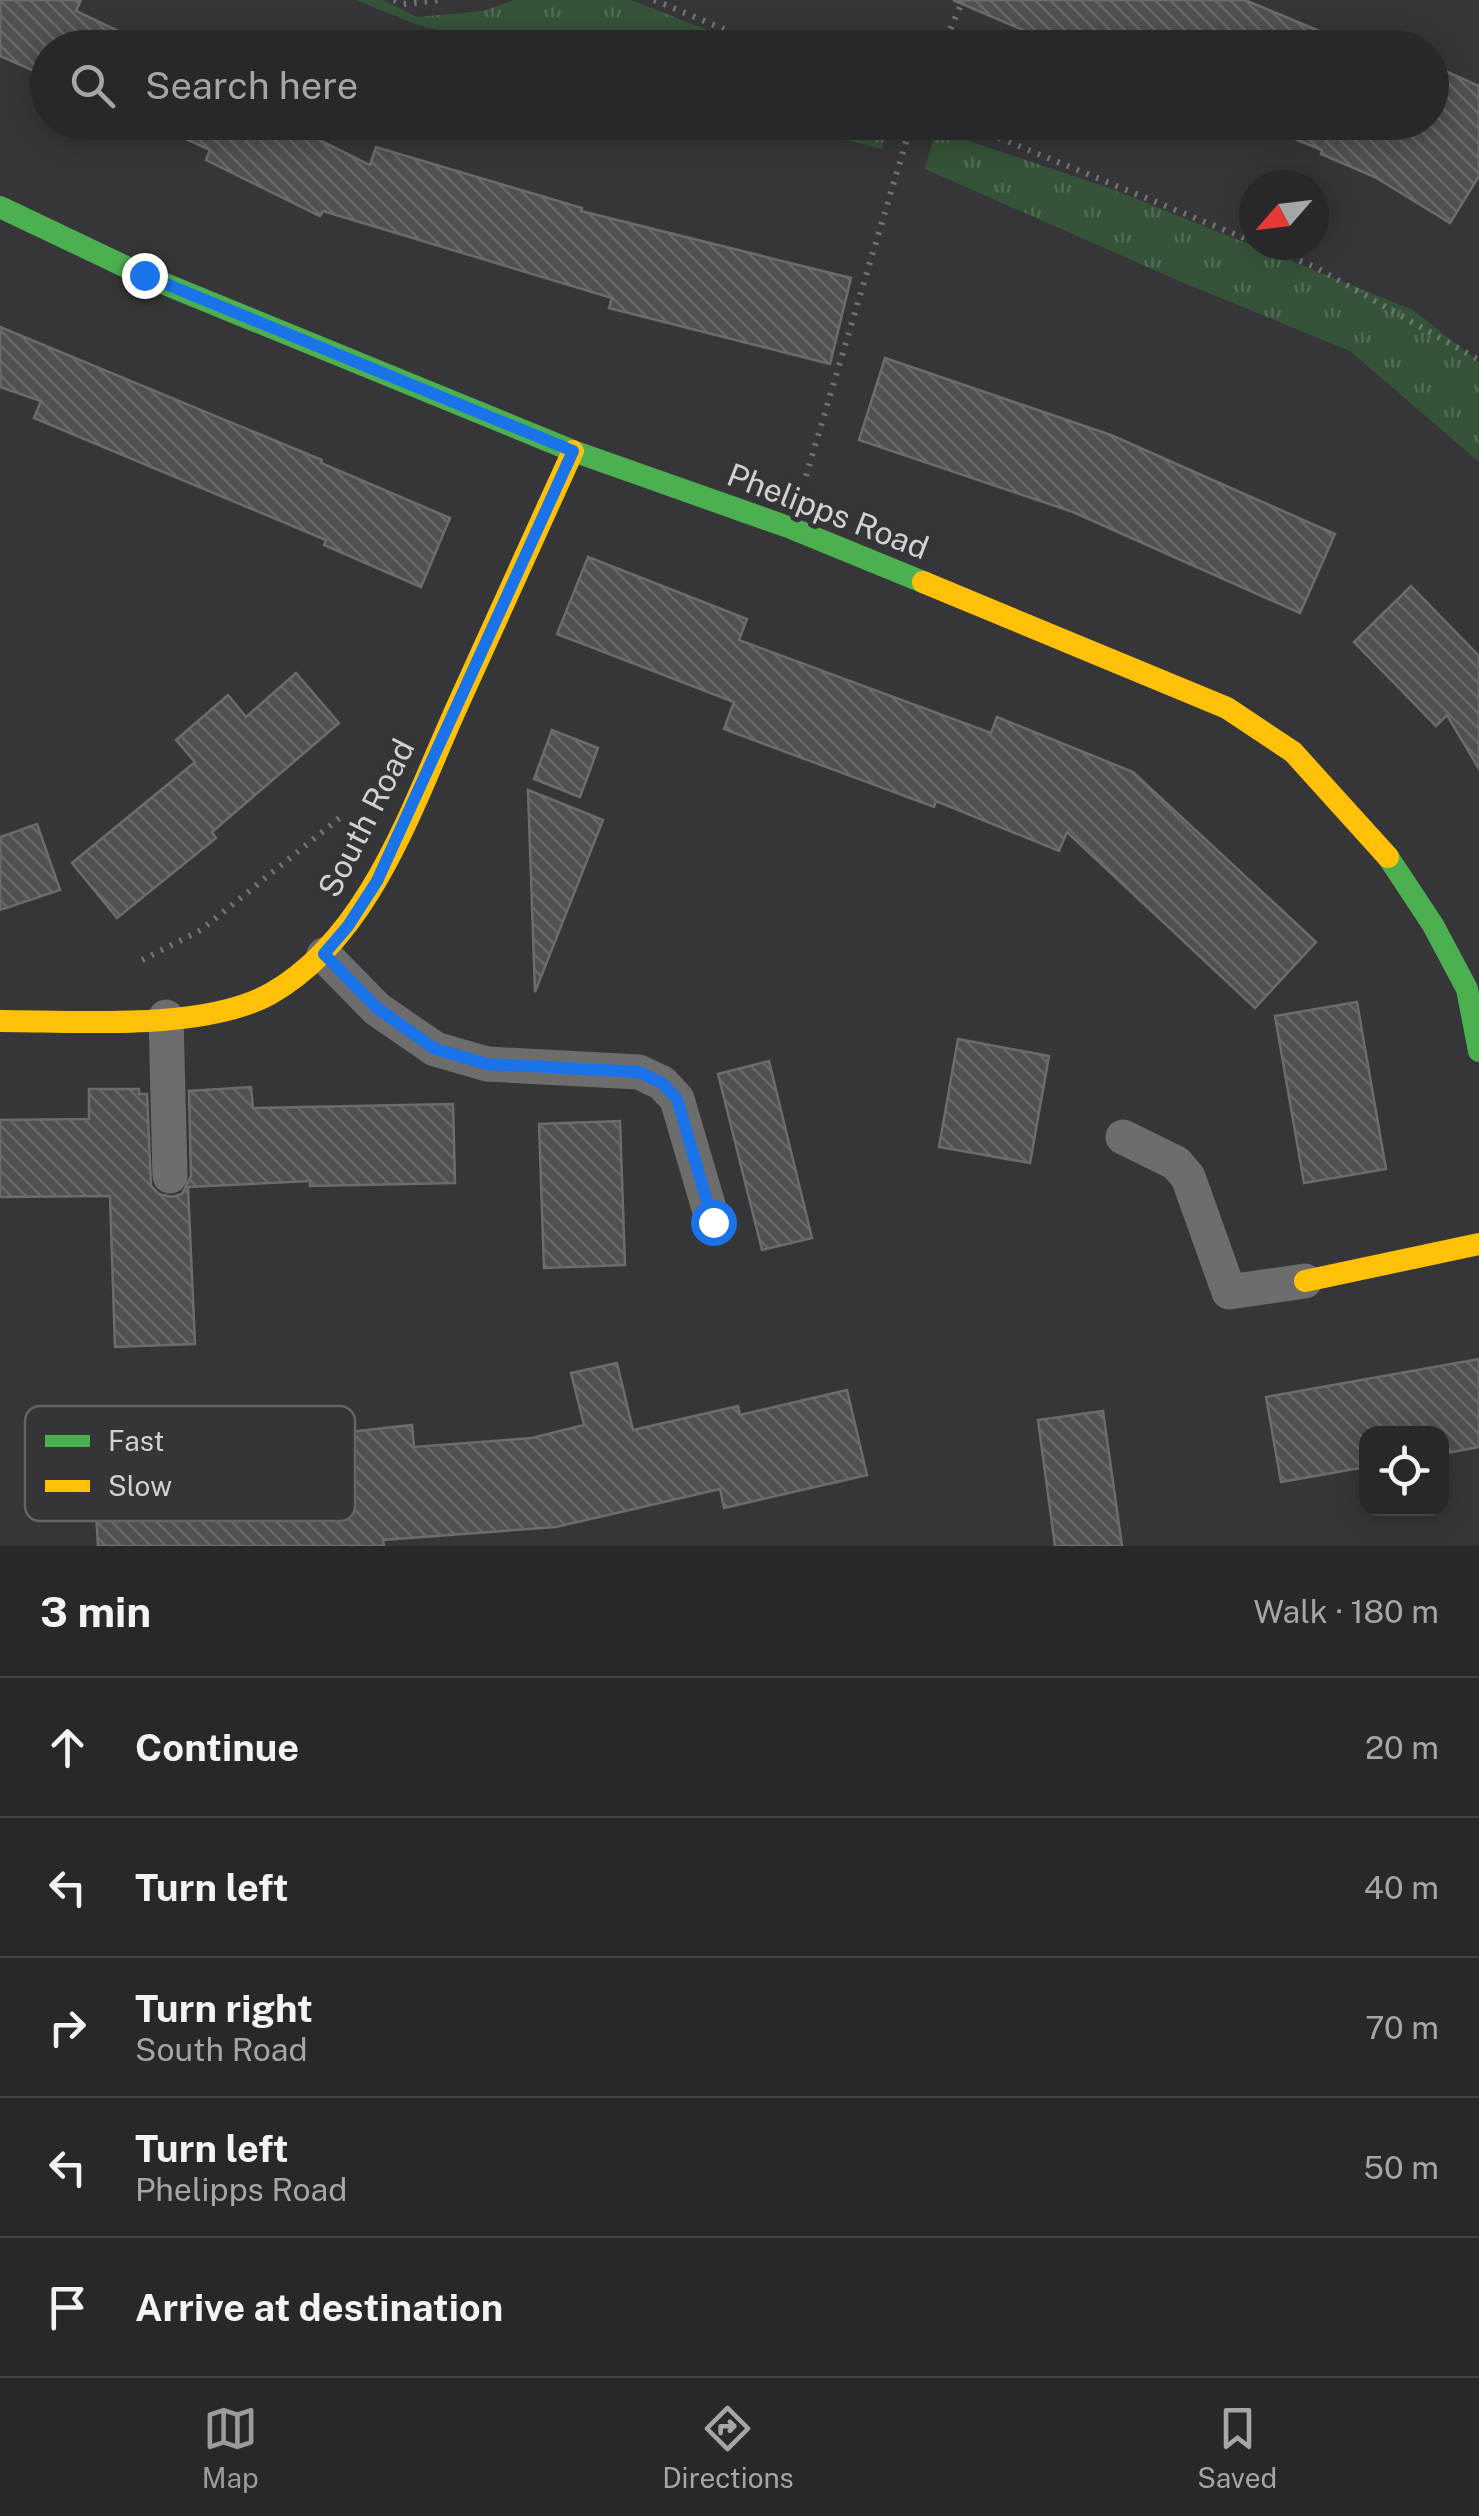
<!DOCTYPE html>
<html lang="en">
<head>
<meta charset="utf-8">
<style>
	:root { --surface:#28282a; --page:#343436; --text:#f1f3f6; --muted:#a5a6a8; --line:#444447; --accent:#9b9b9e }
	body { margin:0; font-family:"Public Sans",sans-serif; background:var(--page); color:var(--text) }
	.controls { position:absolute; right:30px; bottom:30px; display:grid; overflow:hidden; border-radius:20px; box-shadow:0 5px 25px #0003 }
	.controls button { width:90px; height:90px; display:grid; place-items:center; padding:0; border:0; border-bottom:2px solid var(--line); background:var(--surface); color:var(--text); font:50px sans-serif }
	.compass { position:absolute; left:1239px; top:170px; width:90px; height:90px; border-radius:50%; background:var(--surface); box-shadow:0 5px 25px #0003; rotate:242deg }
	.stop { position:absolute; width:30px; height:30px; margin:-22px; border:8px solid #1a73e8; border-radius:50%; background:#fff }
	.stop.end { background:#1a73e8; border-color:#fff; box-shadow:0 2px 10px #0008 }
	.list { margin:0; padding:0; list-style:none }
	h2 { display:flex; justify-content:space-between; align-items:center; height:130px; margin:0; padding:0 40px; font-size:42px }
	h2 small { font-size:32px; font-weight:400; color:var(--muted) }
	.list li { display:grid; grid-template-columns:65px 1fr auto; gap:30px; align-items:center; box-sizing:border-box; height:140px; padding:0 40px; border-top:2px solid var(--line) }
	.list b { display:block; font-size:38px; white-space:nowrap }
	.list p { margin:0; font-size:32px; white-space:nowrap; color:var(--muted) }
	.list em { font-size:32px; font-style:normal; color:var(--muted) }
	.icon { flex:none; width:55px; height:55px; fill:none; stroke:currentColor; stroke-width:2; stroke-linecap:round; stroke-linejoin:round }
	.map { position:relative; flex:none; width:1479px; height:1546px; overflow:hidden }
	.search { position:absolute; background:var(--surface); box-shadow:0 5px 25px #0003; left:30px; right:30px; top:30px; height:110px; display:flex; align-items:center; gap:25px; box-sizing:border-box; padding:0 35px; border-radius:55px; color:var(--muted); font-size:38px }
	.sheet { height:830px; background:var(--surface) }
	nav { display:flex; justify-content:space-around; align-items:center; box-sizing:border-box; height:140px; border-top:2px solid var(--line); background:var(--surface); font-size:28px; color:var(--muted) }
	nav a { display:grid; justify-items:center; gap:5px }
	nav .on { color:var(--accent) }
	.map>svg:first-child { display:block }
</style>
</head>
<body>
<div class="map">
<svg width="1479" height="1546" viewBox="0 0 1479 1546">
	<defs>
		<pattern id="grass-tufts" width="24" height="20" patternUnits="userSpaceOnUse" patternTransform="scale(2.5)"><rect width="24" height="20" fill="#355338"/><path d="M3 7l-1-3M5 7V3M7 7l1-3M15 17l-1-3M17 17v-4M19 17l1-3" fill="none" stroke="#516b54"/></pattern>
		<pattern id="building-back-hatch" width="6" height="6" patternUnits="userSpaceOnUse" patternTransform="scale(2.5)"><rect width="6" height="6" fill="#505051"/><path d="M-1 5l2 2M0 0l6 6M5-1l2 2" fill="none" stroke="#686869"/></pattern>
	</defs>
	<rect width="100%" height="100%" fill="#363638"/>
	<g fill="url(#grass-tufts)">
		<polygon points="356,0 383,0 417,17 483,11 514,0 631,0 751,47 498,47 415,24"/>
		<polygon points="779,123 888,123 882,149"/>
		<polygon points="936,130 1109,188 1413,310 1479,362 1479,462 1350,351 1177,280 925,169"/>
	</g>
	<g fill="url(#building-back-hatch)" stroke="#6c6c6d" stroke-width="2.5">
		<polygon points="0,0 81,0 76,11 154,48 48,48 48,77 0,56"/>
		<polygon points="953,0 1245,0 1360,48 1065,48"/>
		<polygon points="1432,65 1479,86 1479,176 1450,223 1375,177 1321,154 1322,150 1253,122 1432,122"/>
		<polygon points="149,122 283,122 370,165 376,147 582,208 581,211 851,278 830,364 609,308 612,298 323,211 320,216 206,160 210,150"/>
		<polygon points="0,327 322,460 321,463 450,518 421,587 324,545 326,540 34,418 41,401 0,387"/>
		<polygon points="885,358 1111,435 1335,534 1300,613 1073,512 859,440"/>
		<polygon points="588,557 747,619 739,640 991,733 997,717 1133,772 1316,942 1255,1008 1067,832 1059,851 936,801 934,807 724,729 734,702 557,634"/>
		<polygon points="1411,586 1479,656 1479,769 1447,715 1436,726 1354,642"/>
		<polygon points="296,673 339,723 212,832 216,838 117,918 72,863 195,762 176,740 228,695 246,717"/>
		<polygon points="552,730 598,748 580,797 534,779"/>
		<polygon points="528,790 603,820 535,992"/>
		<polygon points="37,824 60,890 0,910 0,837"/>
		<polygon points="1357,1002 1386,1169 1304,1183 1275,1016"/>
		<polygon points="958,1039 1049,1056 1030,1163 939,1147"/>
		<polygon points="769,1061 812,1238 762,1250 718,1074"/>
		<polygon points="251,1087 253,1108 453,1104 455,1183 310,1186 310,1181 188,1187 195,1344 115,1347 110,1196 0,1197 0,1120 89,1119 89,1089 139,1089 139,1094 147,1094 151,1186 159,1194 172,1197 182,1194 191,1176 189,1091"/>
		<polygon points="620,1121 625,1265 544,1268 539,1124"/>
		<polygon points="1479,1359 1479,1447 1442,1454 1442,1434 1366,1434 1366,1467 1281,1482 1266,1397"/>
		<polygon points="617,1363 633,1430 738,1406 740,1415 847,1390 867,1475 724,1508 720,1489 556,1527 383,1540 384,1546 98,1546 95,1497 225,1486 226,1492 336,1480 331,1434 412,1425 414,1447 532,1438 584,1425 571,1373"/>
		<polygon points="1103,1411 1122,1546 1055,1546 1038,1420"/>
	</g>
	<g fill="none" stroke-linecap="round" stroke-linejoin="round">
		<g stroke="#727273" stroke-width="6" stroke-dasharray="2.5 8" stroke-linecap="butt">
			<polyline points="394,0 403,4 443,0"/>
			<polyline points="654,0 769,48"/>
			<polyline points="942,48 963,0"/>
			<polyline points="960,122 1254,242"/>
			<polyline points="1261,245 1315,267 1479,360"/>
			<polyline points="806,476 912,122"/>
			<polyline points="142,960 201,930 342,816"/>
		</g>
		<g stroke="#6d6d6e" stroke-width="35">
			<polyline points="324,955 377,1009 435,1049 487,1064 639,1072 662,1083 677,1099 713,1222"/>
			<polyline points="166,1017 170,1176"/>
			<polyline points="1123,1137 1176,1163 1188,1177 1229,1292 1305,1281"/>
		</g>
		<g stroke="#4caf50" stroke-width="22">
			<polyline points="0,207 143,275 573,451 791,528 923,582"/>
			<polyline points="1388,857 1433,925 1467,989 1479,1051"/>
		</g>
		<g stroke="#ffc107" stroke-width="22">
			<polyline points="923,582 1227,708 1293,752 1388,857"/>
			<path d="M0 1021C76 1021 202 1031 270 994 372 937 414 800 460 700 497 617 535 534 573 451"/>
			<polyline points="1305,1281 1479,1244"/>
		</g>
	</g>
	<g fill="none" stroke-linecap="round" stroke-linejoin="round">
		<polyline stroke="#1a73e8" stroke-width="12" points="144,275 573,451 377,881 348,926 324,954 377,1008 435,1049 487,1064 639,1072 662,1083 677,1099 713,1222"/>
	</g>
	<g text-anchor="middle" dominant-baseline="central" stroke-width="10" stroke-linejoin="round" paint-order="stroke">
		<g font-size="32" fill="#d2d2d5" stroke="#353539">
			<text transform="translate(828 511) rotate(21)">Phelipps Road</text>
			<text transform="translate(366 818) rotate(-63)">South Road</text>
		</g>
	</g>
	<rect x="25" y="1406" width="330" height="115" rx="15" fill="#353539" stroke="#646468" stroke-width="2.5"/>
	<rect x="45" y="1435" width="45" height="12" fill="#4caf50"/>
	<rect x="45" y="1480" width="45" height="12" fill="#ffc107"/>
	<g font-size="28" fill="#d2d2d5">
		<text x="108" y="1451">Fast</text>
		<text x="108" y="1496">Slow</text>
	</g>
</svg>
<div class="controls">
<button><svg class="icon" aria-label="locate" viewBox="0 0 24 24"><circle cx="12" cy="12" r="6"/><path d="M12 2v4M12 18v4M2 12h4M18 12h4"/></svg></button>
</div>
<svg class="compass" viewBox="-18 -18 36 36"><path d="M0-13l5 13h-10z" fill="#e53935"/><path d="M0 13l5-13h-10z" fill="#a5a6a8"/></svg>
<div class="stop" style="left:713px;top:1222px"></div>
<div class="stop end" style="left:144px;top:275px"></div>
<div class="search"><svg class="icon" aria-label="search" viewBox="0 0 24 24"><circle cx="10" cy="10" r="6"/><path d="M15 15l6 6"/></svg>Search here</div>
</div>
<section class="sheet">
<h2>3 min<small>Walk · 180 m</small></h2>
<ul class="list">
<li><svg class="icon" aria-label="ahead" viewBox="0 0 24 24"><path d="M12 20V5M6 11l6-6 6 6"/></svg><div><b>Continue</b></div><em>20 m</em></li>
<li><svg class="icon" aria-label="left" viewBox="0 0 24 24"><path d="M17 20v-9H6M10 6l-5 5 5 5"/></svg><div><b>Turn left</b></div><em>40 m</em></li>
<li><svg class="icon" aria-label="right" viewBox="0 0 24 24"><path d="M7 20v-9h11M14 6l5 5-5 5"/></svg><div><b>Turn right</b><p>South Road</p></div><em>70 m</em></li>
<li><svg class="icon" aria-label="left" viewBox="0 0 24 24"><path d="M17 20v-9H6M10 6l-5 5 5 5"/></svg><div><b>Turn left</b><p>Phelipps Road</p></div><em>50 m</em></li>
<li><svg class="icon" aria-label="arrive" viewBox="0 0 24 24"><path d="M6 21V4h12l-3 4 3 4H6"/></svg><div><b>Arrive at destination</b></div></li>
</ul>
</section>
<nav>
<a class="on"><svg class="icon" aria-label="map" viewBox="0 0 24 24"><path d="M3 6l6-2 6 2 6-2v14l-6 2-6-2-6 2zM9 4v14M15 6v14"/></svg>Map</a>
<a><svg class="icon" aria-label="directions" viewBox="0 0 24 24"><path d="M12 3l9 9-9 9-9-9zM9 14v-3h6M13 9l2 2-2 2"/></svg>Directions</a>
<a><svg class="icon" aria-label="saved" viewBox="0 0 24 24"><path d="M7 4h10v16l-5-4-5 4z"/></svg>Saved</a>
</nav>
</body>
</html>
